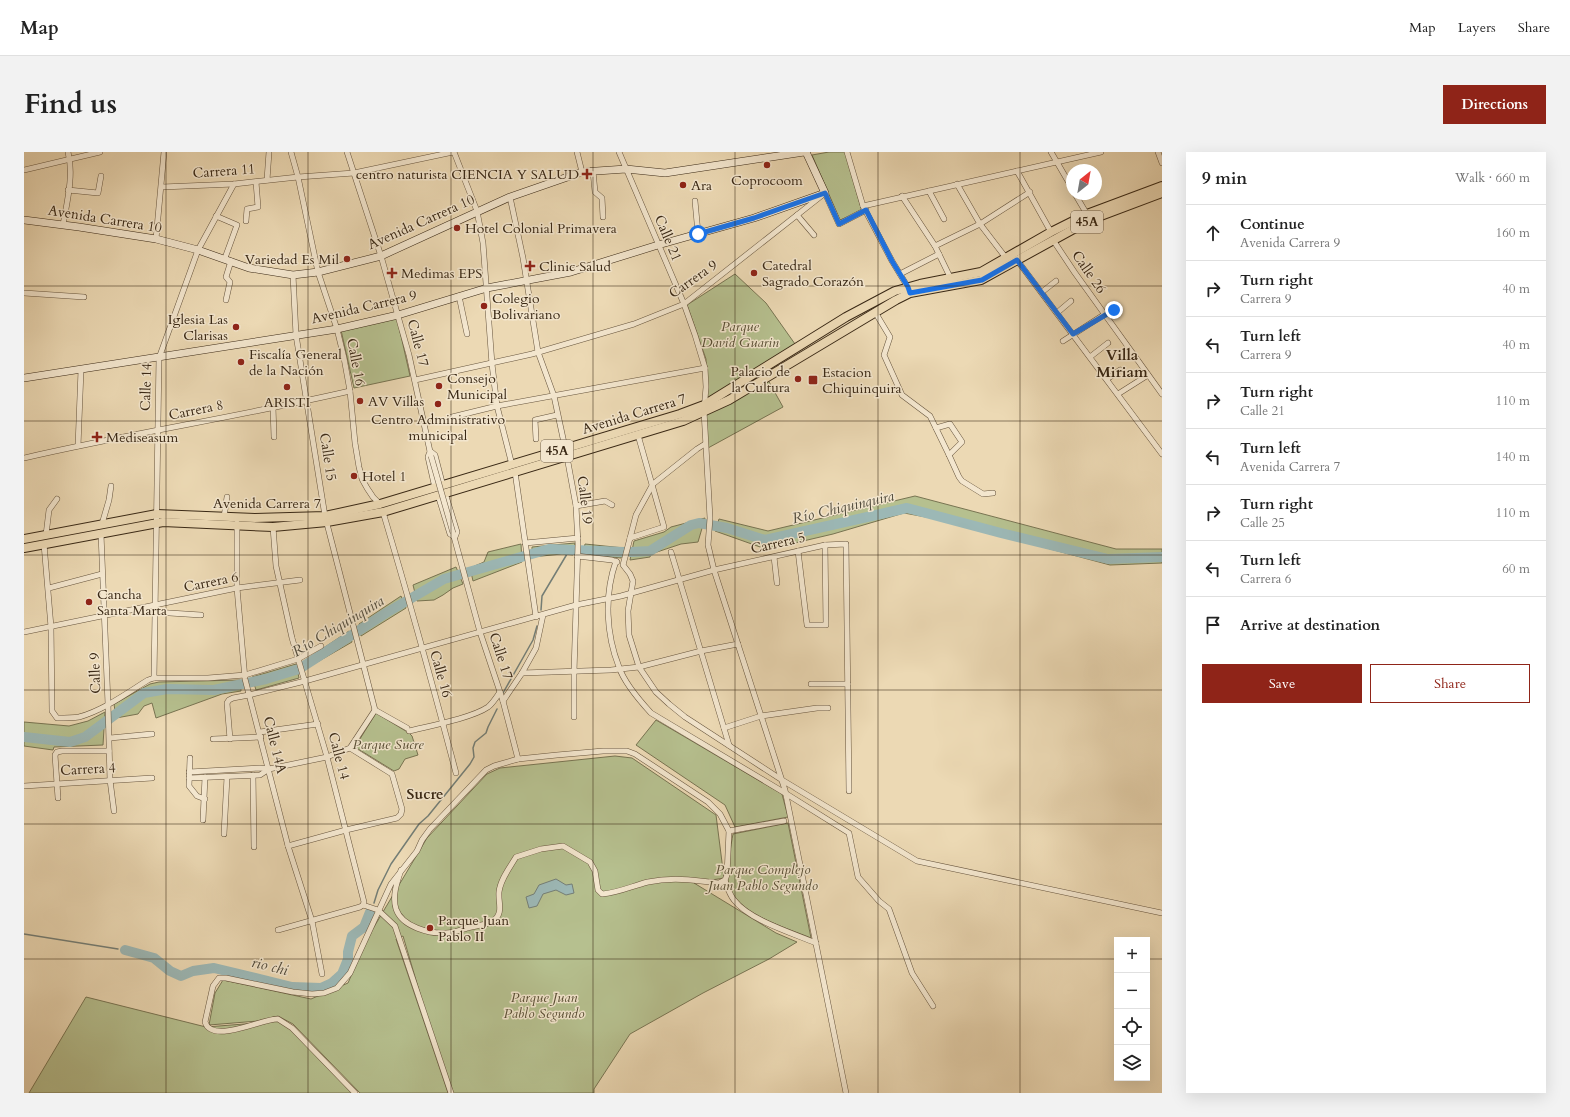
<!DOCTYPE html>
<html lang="en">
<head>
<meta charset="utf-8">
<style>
	:root { --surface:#fff; --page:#f2f2f2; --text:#222; --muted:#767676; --line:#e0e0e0; --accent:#8f2418 }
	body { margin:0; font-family:Cardo,serif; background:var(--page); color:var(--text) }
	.controls { position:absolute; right:12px; bottom:12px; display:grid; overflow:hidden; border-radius:0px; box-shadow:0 4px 16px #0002 }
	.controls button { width:36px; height:36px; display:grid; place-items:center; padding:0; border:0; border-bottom:1px solid var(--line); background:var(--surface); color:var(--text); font:20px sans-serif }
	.compass { position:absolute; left:1042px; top:12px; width:36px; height:36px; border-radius:50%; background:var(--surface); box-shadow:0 4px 16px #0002; rotate:31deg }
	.stop { position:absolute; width:12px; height:12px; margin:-9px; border:3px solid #1a73e8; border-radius:50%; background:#fff }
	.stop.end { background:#1a73e8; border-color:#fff; box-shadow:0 1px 4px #0008 }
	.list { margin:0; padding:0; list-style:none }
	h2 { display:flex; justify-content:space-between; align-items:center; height:52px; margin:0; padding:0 16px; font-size:17px }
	h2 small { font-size:13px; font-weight:400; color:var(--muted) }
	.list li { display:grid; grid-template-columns:26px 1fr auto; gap:12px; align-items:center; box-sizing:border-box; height:56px; padding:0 16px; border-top:1px solid var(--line) }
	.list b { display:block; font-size:15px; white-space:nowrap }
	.list p { margin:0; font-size:13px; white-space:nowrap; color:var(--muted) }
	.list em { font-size:13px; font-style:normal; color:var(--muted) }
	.actions { display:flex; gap:8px; padding:12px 16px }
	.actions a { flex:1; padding:9px 0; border:1px solid var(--accent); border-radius:0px; text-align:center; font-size:14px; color:var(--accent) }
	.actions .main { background:var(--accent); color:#fff }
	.icon { flex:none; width:22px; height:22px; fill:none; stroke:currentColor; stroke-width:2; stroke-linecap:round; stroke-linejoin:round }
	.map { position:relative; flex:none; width:1138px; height:941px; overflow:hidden; border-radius:0px }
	header { display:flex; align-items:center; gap:24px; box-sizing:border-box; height:56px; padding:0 20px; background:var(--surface); border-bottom:1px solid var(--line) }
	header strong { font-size:19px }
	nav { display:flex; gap:22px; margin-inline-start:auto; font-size:14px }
	.intro { display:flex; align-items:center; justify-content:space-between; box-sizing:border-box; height:96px; padding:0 24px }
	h1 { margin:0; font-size:28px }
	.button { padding:10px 18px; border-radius:0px; background:var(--accent); color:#fff; font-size:14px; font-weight:700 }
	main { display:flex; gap:24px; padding:0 24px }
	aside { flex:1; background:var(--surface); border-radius:0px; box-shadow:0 4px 16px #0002 }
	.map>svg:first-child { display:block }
</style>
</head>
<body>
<header>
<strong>Map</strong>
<nav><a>Map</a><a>Layers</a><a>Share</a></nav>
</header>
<div class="intro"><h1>Find us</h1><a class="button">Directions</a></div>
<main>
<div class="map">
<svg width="1138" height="941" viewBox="0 0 1138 941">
	<rect width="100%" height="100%" fill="#ecd9b4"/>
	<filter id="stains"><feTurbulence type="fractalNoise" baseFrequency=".005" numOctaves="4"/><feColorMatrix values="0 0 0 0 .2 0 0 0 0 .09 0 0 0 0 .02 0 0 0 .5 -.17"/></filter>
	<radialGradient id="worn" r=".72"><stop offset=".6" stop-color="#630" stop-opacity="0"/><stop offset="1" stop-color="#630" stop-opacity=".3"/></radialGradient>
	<g fill="#b6c08f" stroke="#787452">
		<polygon points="805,0 821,0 838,59 816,68 788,3"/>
		<polygon points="711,122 742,151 771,192 702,240 683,247 682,207 663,153"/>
		<polygon points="373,166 386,224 330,236 317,178"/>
		<polygon points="744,228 759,255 684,296 682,262"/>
		<polygon points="891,344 1092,397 1138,397 1138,411 1086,413 918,368 880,361 809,382 758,394 739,396 691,379 695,367 744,379"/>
		<polygon points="681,366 674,390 657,392 627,402 626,405 606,408 610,389 640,380 647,375"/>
		<polygon points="551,391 549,403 538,402 508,405 508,395"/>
		<polygon points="497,392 498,410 449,429 446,416 460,410 464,400"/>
		<polygon points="561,392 600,396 597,406 559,402"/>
		<polygon points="432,415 439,432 429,436 419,443 410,448 393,449 389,433"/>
		<polygon points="377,444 382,456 337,484 335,472"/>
		<polygon points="325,479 328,490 283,516 280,509"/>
		<polygon points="272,512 275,526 232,538 228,525"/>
		<polygon points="216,528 217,539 198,542 132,566 128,551 120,554 114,562 92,566 90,552 126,532 135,530"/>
		<polygon points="81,560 79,593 30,595 29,598 0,594 0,570 45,574 64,569"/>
		<polygon points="352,561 385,581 388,584 394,603 381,607 375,617 370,619 331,595"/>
		<polygon points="632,568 758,642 764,665 711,675 701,653 612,593"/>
		<polygon points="591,604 608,606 692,663 700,726 670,731 752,781 773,790 745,807 679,841 606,882 570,937 570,941 428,941 412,896 379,784 372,787 424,941 336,941 269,872 254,864 234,869 185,873 191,841 199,828 287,847 324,831 344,785 403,686 463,622 476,616"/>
		<path d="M764 671 787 786C761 775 708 761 704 729 702 720 707 693 709 682Z"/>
		<polygon points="62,845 182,875 258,869 328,941 5,941"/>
	</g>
	<polygon fill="#9cb8b6" stroke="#747e76" points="532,727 542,733 548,732 550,741 542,743 532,738 519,742 513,754 505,756 502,745 510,742 515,733"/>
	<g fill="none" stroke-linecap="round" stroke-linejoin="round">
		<g stroke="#747e76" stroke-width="1.5">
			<polyline points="517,458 518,444 546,397"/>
			<polyline points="479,541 509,488 513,474"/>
			<polyline points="350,751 354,738 367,712 395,672 404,664 446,612 450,605 449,596 451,590 462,581 464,575 473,557"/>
			<polyline points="0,782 94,797"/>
		</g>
		<g stroke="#9cb8b6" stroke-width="10">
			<polyline points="607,400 626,399 667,373 675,371 703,376 741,388 883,356 977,381 1084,407 1138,405"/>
			<polyline points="0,585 46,590 61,585 120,541 143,537 190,538 242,527 275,517 362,461 420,427 525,397 600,400"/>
			<polyline points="101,798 130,806 146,819 157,824 169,819 190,816 268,835 297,836 308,831 318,822 324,807 324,800 328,784 340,775 346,760"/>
		</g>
		<defs>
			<g id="street">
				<polyline points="267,0 274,25 294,120 313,177 320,206 326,239 331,291 335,315 338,327 343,336 349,345 356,352"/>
				<polyline points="323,0 357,104 385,203 407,304"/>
				<polyline points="430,0 453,59 459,91 468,212 473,254 488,313"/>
				<polyline points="553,0 558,20"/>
				<polyline points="595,0 660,152 671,183 681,216 682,235 680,259 686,366 684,393 690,418 761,638 822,941"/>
				<polyline points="823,0 839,54 868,109 885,137"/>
				<polyline points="1027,0 1048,36"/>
				<polyline points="1134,0 1138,11"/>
				<polyline points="0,18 76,0"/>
				<polyline points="569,19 571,40 578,46 579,65"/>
				<polyline points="993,19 1027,80"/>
				<polyline points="243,28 245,0"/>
				<polyline points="933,32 956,72 982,106"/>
				<polyline points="138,35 210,32 274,25 330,21 429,0"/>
				<polyline points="44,38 74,41 77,24"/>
				<polyline points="905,39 920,67"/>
				<polyline points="1051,42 1064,64"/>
				<polyline points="878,44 911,94 927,127"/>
				<polyline points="486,45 499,106 514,200 530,244 543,305 552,354 554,392 550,520 550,565"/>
				<polyline points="671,49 674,81"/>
				<polyline points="839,54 1077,0"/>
				<polyline points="773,63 790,83"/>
				<polyline points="192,64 213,73 201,106"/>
				<polyline points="222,69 223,57 234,55 232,30"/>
				<path d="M39 73C43 50 50 23 44 0"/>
				<polyline points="132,87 140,0"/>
				<polyline points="1029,88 1051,121 1138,242"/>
				<polyline points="911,94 956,72 1006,40"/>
				<polyline points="993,108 1138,302"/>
				<polyline points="876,122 915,102"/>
				<polyline points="269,123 272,183 301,364 351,558"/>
				<polyline points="1018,140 1032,129"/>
				<polyline points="0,141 60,145"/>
				<polyline points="435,144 443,182"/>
				<polyline points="202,148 206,130 202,125 207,109"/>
				<polyline points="851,160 866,185 860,203 878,243 906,264 925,303 935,325 938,329 959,342 969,341"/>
				<polyline points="1034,160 1047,149"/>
				<polyline points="1039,189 1081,162 1090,158"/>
				<polyline points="1066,205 1084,191"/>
				<polyline points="1083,227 1096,218"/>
				<polyline points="391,228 508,202 610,172 660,152 801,41 815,72 842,58"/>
				<polyline points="1094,242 1124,223"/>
				<polyline points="249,255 250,285"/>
				<polyline points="428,265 473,254 681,216"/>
				<polyline points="912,276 926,272 938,290 925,303"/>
				<polyline points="512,287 511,268 533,263"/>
				<polyline points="681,292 673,297 629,332 612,363 599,413 606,422 609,429 604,459 605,483 615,515 632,540 645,552 661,565 758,628 893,709 1138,761"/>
				<polyline points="54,294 57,218"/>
				<polyline points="406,299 411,303 419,334"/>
				<polyline points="405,302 404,305 411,336"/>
				<path d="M0 306C108 281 218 264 326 239"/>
				<polyline points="491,320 512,465"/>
				<polyline points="414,343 426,382 431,385 433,380 421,341"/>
				<polyline points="552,354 581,349 588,353"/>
				<path d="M359 360C385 447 409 534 432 621"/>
				<polyline points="200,365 203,345"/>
				<polyline points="213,371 213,436 221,527 264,694 288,769 298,822"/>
				<polyline points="78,372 85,348 87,334"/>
				<polyline points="249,375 252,414 268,486 303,605 340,750 339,753"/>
				<polyline points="429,381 456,480 479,549 494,607"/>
				<polyline points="77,382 84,552 86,628 90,659"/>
				<polyline points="22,383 25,358 33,347"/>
				<polyline points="606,386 640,375 614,283"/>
				<polyline points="501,391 554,386"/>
				<path d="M20 392 27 475 28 559 33 566C40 566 48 566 55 565 80 558 103 541 124 528L130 526H184L221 523 274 507 297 494"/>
				<polyline points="774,399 783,473 802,473 801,393"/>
				<polyline points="647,400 705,593"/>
				<polyline points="553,404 588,408 593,410"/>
				<polyline points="750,405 753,431"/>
				<path d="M592 409C580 443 582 482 595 515 600 530 616 549 627 561L761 641 825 681 834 725 855 749 865 757 888 821 909 854"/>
				<polyline points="25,436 78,422"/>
				<polyline points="130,460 177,463"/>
				<polyline points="0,480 213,436 276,428"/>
				<polyline points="498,521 587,518 615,515 677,499 714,492"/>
				<polyline points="130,526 135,206 174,98 210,32"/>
				<polyline points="787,532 824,532"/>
				<polyline points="479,549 498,521 512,496 519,463"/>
				<polyline points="351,558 383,576"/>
				<polyline points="700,576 737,564 793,556 804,556"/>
				<path d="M385 579C405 574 448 566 464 555 469 551 472 546 476 540"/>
				<polyline points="236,580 294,572"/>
				<polyline points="86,586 128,582"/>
				<polyline points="189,587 237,585"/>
				<polyline points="206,587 203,551 205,548 209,546 225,543 281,529 552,453 597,444 690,418 801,393 822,392 825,639"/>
				<polyline points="166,606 165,634 173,644 181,647"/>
				<polyline points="165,620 236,616 245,617 303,605 326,596 351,558"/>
				<polyline points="229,623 230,695"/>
				<polyline points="165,626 236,623 245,617"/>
				<polyline points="0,634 128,626"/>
				<polyline points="34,646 31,603 33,600 38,599 85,599"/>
				<polyline points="179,668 181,625"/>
				<polyline points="705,679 760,669"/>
				<polyline points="200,682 203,625"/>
				<polyline points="264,694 322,678 373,666 377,662 378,657 368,622 326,596"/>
				<path d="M701 728C703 734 705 742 710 748 725 768 768 781 792 791"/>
				<polyline points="339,753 354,758 371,774 427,941"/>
				<polyline points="254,778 336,755 339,753"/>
				<path d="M331 941 268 876 254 867C239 866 188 893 181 870L189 834 195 826H202L269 840 288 842 300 841 313 836 326 821 367 732 393 699 398 688 406 677 462 618 470 614 494 607 533 603 579 599H603L611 602 684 650 696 662 705 679 703 723 701 728 695 731C670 728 648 725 624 730 608 734 594 741 578 742L574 738 571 719 566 710 539 694 517 697 492 705C486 715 476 728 475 740 474 751 480 761 469 769 463 773 450 774 443 776 436 778 429 781 422 781 406 782 378 775 372 757 368 744 373 730 377 718"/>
			</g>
			<g id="secondary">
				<polyline points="0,68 55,75 132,87 174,98 225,116 269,123 294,120 357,104 486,45 558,20 602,17 641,21 780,0"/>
				<polyline points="0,226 313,177 374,163 463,136 547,120 634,93 730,66 801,41 782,0"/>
			</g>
			<g id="primary">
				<polyline points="0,387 133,362 231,366 301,364 356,352 656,262 680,253 822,165 871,139 896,132 957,120 1027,80 1063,62 1138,34"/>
				<polyline points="0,396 139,370 249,375 303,370 359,360 659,269 705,248 872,148 886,141 957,128 1066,68 1138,41"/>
			</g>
		</defs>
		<use href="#street" stroke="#66543d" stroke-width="6"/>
		<use href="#secondary" stroke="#392815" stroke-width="8"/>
		<use href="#primary" stroke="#392815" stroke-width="10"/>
		<use href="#street" stroke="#f3e6ce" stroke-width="5"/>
		<use href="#secondary" stroke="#f3e6ce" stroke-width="7"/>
		<use href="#primary" stroke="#ecd9b4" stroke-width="8"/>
		<defs>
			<polyline id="street-bridge" points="407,304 429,381"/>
		</defs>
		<use href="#street-bridge" stroke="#66543d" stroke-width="6" stroke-linecap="butt"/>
		<use href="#street-bridge" stroke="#f3e6ce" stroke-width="5"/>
	</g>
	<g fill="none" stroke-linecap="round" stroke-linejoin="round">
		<polyline stroke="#1a73e8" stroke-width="5" points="674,82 730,66 801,41 815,72 842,58 868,109 884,135 886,141 958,128 993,108 1049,182 1090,158"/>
	</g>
	<path fill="none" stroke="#392815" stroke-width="1" stroke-opacity="0.55" d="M142 0V941M284 0V941M427 0V941M569 0V941M711 0V941M854 0V941M996 0V941M0 134H1138M0 269H1138M0 403H1138M0 538H1138M0 672H1138M0 807H1093M1123 807H1138"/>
	<g fill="#8f2418" stroke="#f3e6ce" stroke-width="1.5">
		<circle cx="743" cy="13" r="4"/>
		<path d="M561 16h4v4h4v4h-4v4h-4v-4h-4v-4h4z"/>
		<circle cx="659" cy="33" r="4"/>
		<circle cx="433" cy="76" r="4"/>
		<circle cx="323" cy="107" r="4"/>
		<path d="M504 108h4v4h4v4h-4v4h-4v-4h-4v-4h4z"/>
		<path d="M366 115h4v4h4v4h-4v4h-4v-4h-4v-4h4z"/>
		<circle cx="730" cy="121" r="4"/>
		<circle cx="460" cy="154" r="4"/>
		<circle cx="212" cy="175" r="4"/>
		<circle cx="217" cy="210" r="4"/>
		<circle cx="774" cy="227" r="4"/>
		<rect x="784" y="223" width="10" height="10" rx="2"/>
		<circle cx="415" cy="234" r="4"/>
		<circle cx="263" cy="235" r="4"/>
		<circle cx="336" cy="249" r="4"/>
		<circle cx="414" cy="252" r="4"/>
		<path d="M71 279h4v4h4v4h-4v4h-4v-4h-4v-4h4z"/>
		<circle cx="330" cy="324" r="4"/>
		<circle cx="65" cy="450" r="4"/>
		<circle cx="406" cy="776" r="4"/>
	</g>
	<g text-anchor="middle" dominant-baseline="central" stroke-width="3" stroke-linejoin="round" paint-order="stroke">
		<g fill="#f3e6ce" stroke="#71614c" stroke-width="1">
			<rect x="1047" y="59" width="32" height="22" rx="3"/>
			<rect x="517" y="288" width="32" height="22" rx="3"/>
		</g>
		<g font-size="13" font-weight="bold" fill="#392815">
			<text x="1063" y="70">45A</text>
			<text x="533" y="299">45A</text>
		</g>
		<g font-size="14" fill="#392815" stroke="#f3e6ce">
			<text transform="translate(200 19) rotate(-4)">Carrera 11</text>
			<text transform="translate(81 67) rotate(9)">Avenida Carrera 10</text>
			<text transform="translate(397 70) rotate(-24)">Avenida Carrera 10</text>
			<text transform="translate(644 86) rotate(67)">Calle 21</text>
			<text transform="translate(1065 120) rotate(55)">Calle 26</text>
			<text transform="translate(669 127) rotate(-35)">Carrera 9</text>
			<text transform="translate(340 155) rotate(-13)">Avenida Carrera 9</text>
			<text transform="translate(394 191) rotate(75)">Calle 17</text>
			<text transform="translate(332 210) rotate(79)">Calle 16</text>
			<text transform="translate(122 235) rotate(-88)">Calle 14</text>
			<text transform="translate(172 258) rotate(-11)">Carrera 8</text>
			<text transform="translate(610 262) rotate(-17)">Avenida Carrera 7</text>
			<text transform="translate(304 305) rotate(81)">Calle 15</text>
			<text transform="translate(561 348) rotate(83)">Calle 19</text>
			<text x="243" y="351">Avenida Carrera 7</text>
			<text transform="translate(754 391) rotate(-13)">Carrera 5</text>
			<text transform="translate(187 430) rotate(-11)">Carrera 6</text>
			<text transform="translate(477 504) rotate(72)">Calle 17</text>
			<text transform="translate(71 521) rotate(-92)">Calle 9</text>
			<text transform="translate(417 522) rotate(74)">Calle 16</text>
			<text transform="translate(251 593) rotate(76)">Calle 14A</text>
			<text transform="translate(315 604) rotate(75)">Calle 14</text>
			<text transform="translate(64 617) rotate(-3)">Carrera 4</text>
		</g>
		<g font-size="14" fill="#392815" stroke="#f3e6ce" text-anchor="start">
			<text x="555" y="22" text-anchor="end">centro naturista CIENCIA Y SALUD</text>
			<text x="743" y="28" text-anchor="middle">Coprocoom</text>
			<text x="667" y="33">Ara</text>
			<text x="441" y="76">Hotel Colonial Primavera</text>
			<text x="315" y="107" text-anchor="end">Variedad Es Mil</text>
			<text x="738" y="113">Catedral<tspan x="738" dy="16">Sagrado Corazón</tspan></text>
			<text x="515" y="114">Clinic Salud</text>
			<text x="377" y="121">Medimas EPS</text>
			<text x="468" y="146">Colegio<tspan x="468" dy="16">Bolivariano</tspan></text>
			<text x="204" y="167" text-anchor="end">Iglesia Las<tspan x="204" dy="16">Clarisas</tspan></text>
			<text x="225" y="202">Fiscalía General<tspan x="225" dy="16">de la Nación</tspan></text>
			<text x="766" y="219" text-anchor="end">Palacio de<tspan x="766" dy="16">la Cultura</tspan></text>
			<text x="798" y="220">Estacion<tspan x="798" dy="16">Chiquinquira</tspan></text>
			<text x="423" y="226">Consejo<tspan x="423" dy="16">Municipal</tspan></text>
			<text x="344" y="249">AV Villas</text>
			<text x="263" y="250" text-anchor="middle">ARISTI</text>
			<text x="414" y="267" text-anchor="middle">Centro Administrativo<tspan x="414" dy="16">municipal</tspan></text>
			<text x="82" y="285">Mediseasum</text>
			<text x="338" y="324">Hotel 1</text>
			<text x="73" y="442">Cancha<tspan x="73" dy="16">Santa Marta</tspan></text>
			<text x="414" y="768">Parque Juan<tspan x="414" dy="16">Pablo II</tspan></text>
		</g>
		<g font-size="14" font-style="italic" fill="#584e34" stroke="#f3e6ce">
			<text x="716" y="174">Parque<tspan x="716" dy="16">David Guarin</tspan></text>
			<text x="364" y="592">Parque Sucre</text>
			<text x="739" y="717">Parque Complejo<tspan x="739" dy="16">Juan Pablo Segundo</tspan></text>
			<text x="520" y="845">Parque Juan<tspan x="520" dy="16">Pablo Segundo</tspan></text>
		</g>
		<g font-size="15" font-weight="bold" fill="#392815" stroke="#f3e6ce">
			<text x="1098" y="203">Villa<tspan x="1098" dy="17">Miriam</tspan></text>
			<text x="401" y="642">Sucre</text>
		</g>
		<g font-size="15" font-style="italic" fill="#524c3d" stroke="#f3e6ce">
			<text transform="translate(819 355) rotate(-13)">Río Chiquinquira</text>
			<text transform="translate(314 474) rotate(-31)">Río Chiquinquira</text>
			<text transform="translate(246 814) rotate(14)">rio chi</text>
		</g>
	</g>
	<rect width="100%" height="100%" filter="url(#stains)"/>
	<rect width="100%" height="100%" fill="url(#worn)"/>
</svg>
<div class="controls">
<button>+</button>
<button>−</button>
<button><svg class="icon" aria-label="locate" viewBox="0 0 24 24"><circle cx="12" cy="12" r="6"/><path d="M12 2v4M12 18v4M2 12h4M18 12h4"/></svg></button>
<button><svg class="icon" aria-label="layers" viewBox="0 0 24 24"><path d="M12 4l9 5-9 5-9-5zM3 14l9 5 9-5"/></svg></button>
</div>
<svg class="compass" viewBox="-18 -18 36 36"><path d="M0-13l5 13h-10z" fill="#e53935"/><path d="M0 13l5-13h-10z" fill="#767676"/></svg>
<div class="stop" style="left:674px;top:82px"></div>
<div class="stop end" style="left:1090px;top:158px"></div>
</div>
<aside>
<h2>9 min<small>Walk · 660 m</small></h2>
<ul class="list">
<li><svg class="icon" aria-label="ahead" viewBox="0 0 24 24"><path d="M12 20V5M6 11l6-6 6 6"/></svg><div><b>Continue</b><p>Avenida Carrera 9</p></div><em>160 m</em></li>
<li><svg class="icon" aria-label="right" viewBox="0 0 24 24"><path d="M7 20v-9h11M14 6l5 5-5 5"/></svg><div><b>Turn right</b><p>Carrera 9</p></div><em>40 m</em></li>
<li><svg class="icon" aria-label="left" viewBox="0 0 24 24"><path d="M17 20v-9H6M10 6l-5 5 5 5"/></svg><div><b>Turn left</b><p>Carrera 9</p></div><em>40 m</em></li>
<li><svg class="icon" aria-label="right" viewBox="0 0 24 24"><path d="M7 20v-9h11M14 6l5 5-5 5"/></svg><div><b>Turn right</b><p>Calle 21</p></div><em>110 m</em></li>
<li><svg class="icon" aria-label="left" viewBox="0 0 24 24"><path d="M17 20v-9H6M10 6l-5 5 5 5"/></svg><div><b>Turn left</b><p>Avenida Carrera 7</p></div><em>140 m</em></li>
<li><svg class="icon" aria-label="right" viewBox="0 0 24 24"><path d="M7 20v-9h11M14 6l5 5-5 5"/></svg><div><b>Turn right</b><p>Calle 25</p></div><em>110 m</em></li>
<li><svg class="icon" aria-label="left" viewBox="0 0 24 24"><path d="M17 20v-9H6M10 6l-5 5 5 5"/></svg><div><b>Turn left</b><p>Carrera 6</p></div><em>60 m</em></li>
<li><svg class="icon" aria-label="arrive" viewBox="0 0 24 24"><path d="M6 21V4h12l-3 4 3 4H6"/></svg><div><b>Arrive at destination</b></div></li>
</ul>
<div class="actions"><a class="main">Save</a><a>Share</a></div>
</aside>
</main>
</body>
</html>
